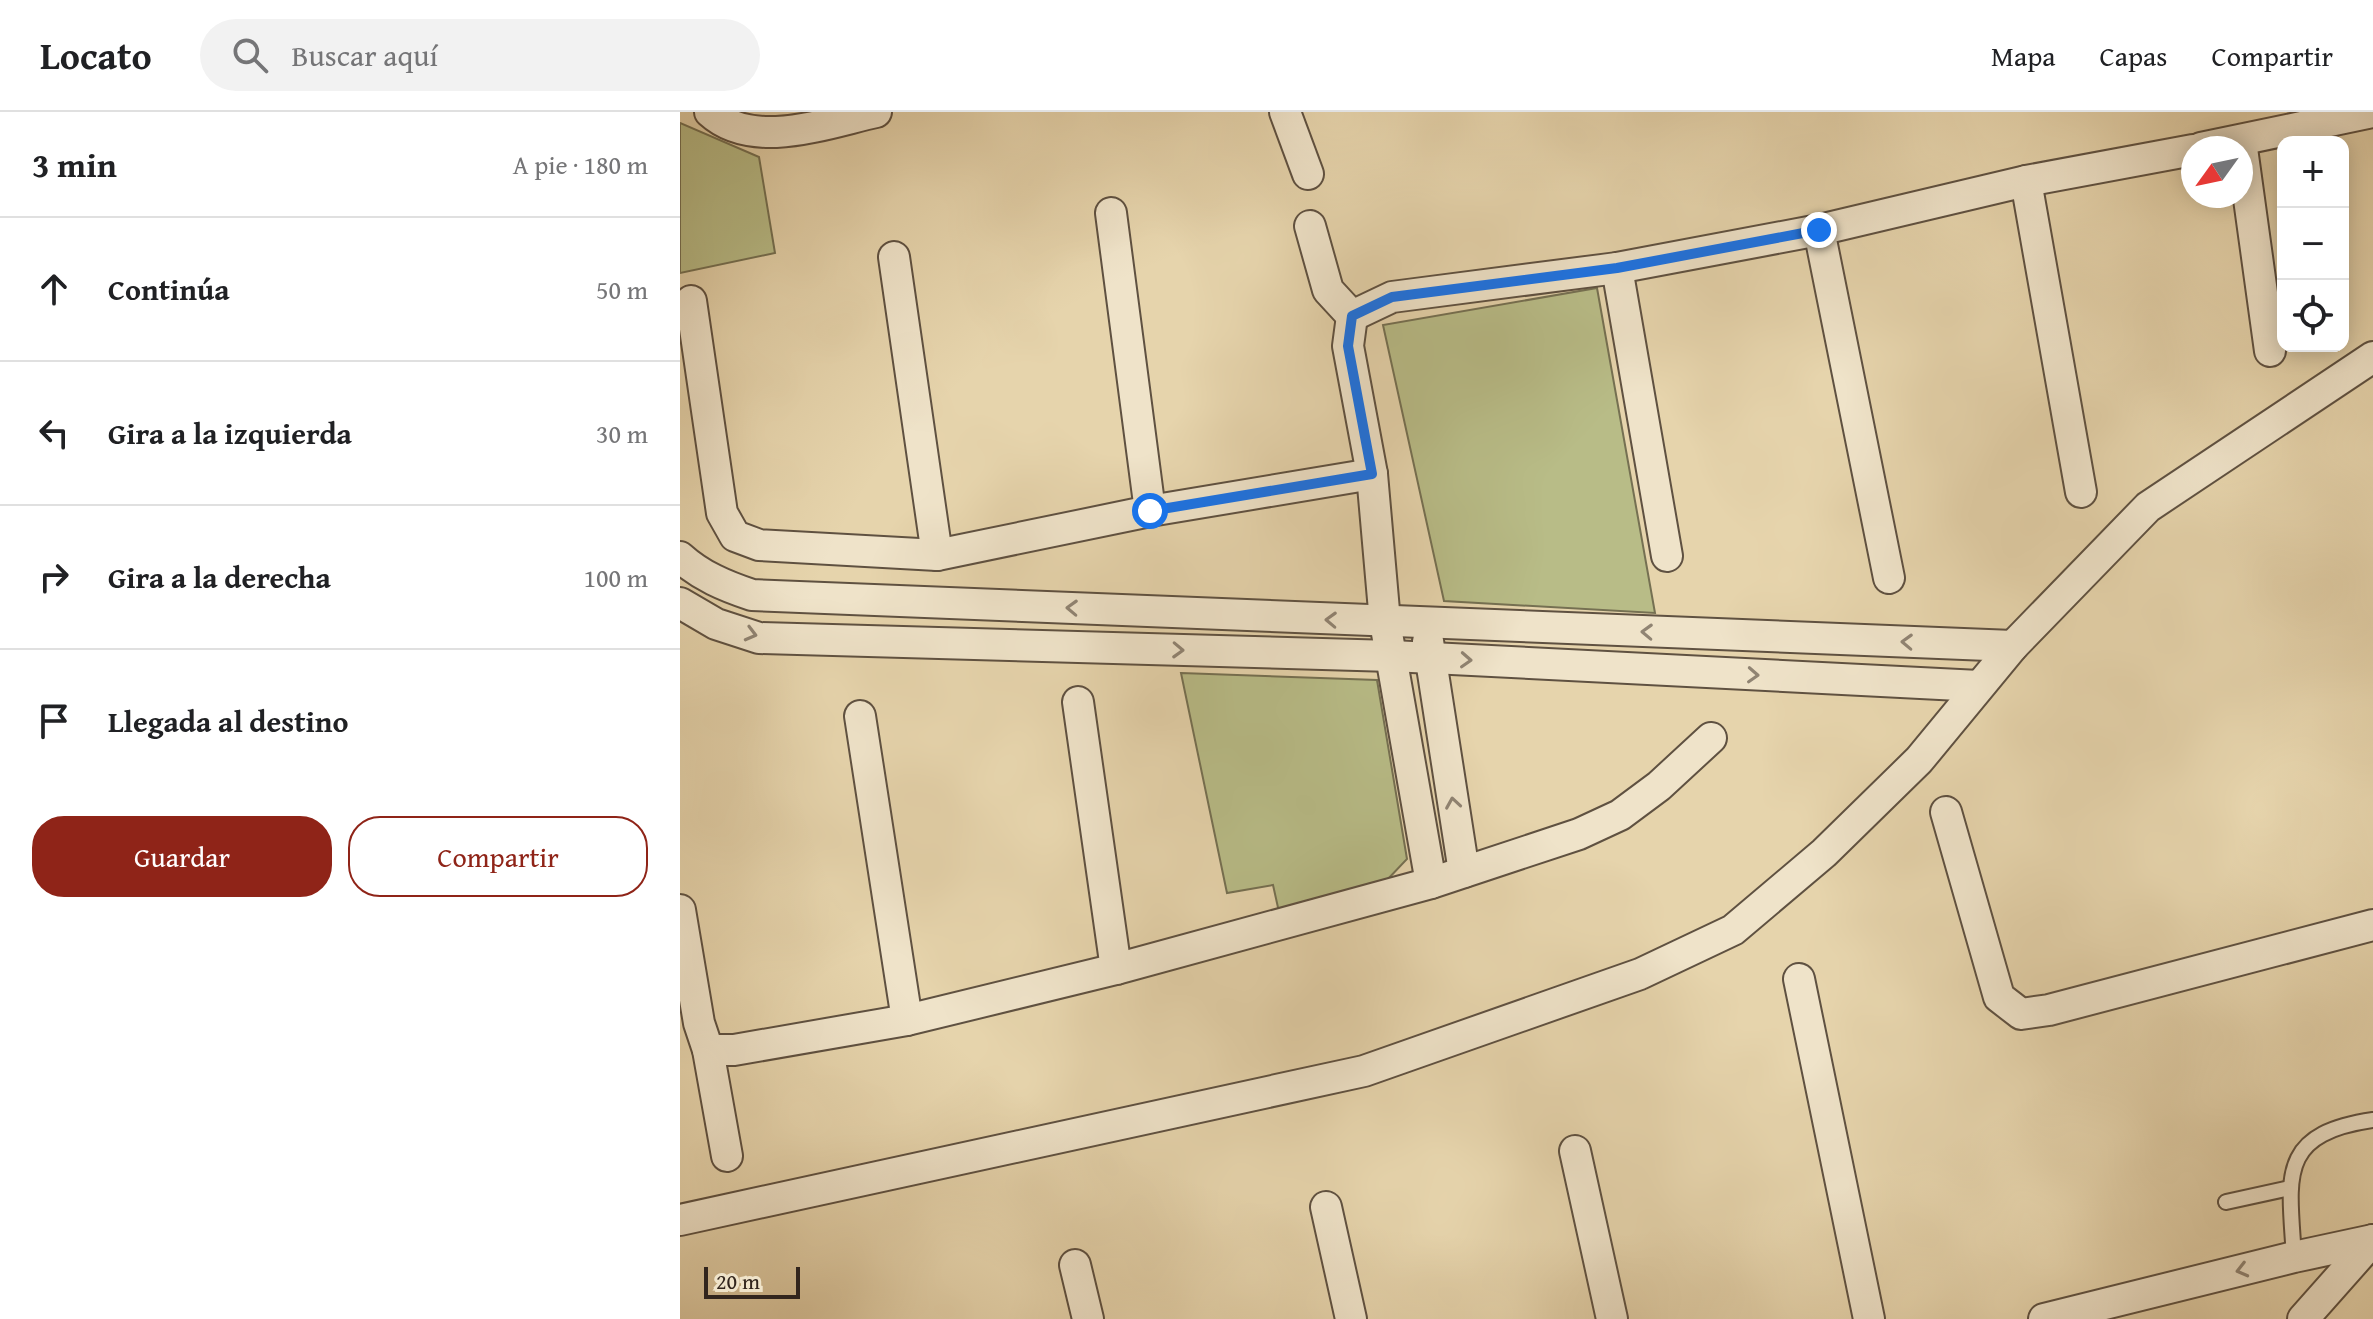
<!DOCTYPE html>
<html lang="es">
<head>
<meta charset="utf-8">
<style>
	:root { --surface:#fff; --page:#f2f2f2; --text:#202124; --muted:#757577; --line:#e0e0e0; --accent:#8f2418 }
	body { margin:0; font-family:"Gentium Book Plus",serif; background:var(--page); color:var(--text) }
	.controls { position:absolute; right:24px; top:24px; display:grid; overflow:hidden; border-radius:16px; box-shadow:0 4px 20px #0003 }
	.controls button { width:72px; height:72px; display:grid; place-items:center; padding:0; border:0; border-bottom:2px solid var(--line); background:var(--surface); color:var(--text); font:40px sans-serif }
	.compass { position:absolute; left:1501px; top:24px; width:72px; height:72px; border-radius:50%; background:var(--surface); box-shadow:0 4px 20px #0003; rotate:237deg }
	.scale { position:absolute; left:24px; bottom:20px; width:96px; box-sizing:border-box; padding-left:8px; border:4px solid #32251d; border-top:0; font-size:22px; line-height:28px; white-space:nowrap; color:#32251d; -webkit-text-stroke:6px #efe3c9; paint-order:stroke }
	.stop { position:absolute; width:24px; height:24px; margin:-18px; border:6px solid #1a73e8; border-radius:50%; background:#fff }
	.stop.end { background:#1a73e8; border-color:#fff; box-shadow:0 2px 8px #0008 }
	.list { margin:0; padding:0; list-style:none }
	h2 { display:flex; justify-content:space-between; align-items:center; height:104px; margin:0; padding:0 32px; font-size:34px }
	h2 small { font-size:26px; font-weight:400; color:var(--muted) }
	.list li { display:grid; grid-template-columns:52px 1fr auto; gap:24px; align-items:center; box-sizing:border-box; height:144px; padding:0 32px; border-top:2px solid var(--line) }
	.list b { display:block; font-size:30px; white-space:nowrap }
	.list em { font-size:26px; font-style:normal; color:var(--muted) }
	.actions { display:flex; gap:16px; padding:24px 32px }
	.actions a { flex:1; padding:18px 0; border:2px solid var(--accent); border-radius:32px; text-align:center; font-size:28px; color:var(--accent) }
	.actions .main { background:var(--accent); color:#fff }
	.icon { flex:none; width:44px; height:44px; fill:none; stroke:currentColor; stroke-width:2; stroke-linecap:round; stroke-linejoin:round }
	.map { position:relative; flex:none; width:1693px; height:1207px; overflow:hidden }
	header { display:flex; align-items:center; gap:48px; box-sizing:border-box; height:112px; padding:0 40px; background:var(--surface); border-bottom:2px solid var(--line) }
	header strong { font-size:38px }
	nav { display:flex; gap:44px; margin-inline-start:auto; font-size:28px }
	.search { width:560px; height:72px; background:var(--page); display:flex; align-items:center; gap:20px; box-sizing:border-box; padding:0 28px; border-radius:44px; color:var(--muted); font-size:30px }
	main { display:flex }
	aside { flex:1; background:var(--surface) }
	.map>svg:first-child { display:block }
</style>
</head>
<body>
<header>
<strong>Locato</strong>
<div class="search"><svg class="icon" aria-label="search" viewBox="0 0 24 24"><circle cx="10" cy="10" r="6"/><path d="M15 15l6 6"/></svg>Buscar aquí</div>
<nav><a>Mapa</a><a>Capas</a><a>Compartir</a></nav>
</header>
<main>
<aside>
<h2>3 min<small>A pie · 180 m</small></h2>
<ul class="list">
<li><svg class="icon" aria-label="ahead" viewBox="0 0 24 24"><path d="M12 20V5M6 11l6-6 6 6"/></svg><div><b>Continúa</b></div><em>50 m</em></li>
<li><svg class="icon" aria-label="left" viewBox="0 0 24 24"><path d="M17 20v-9H6M10 6l-5 5 5 5"/></svg><div><b>Gira a la izquierda</b></div><em>30 m</em></li>
<li><svg class="icon" aria-label="right" viewBox="0 0 24 24"><path d="M7 20v-9h11M14 6l5 5-5 5"/></svg><div><b>Gira a la derecha</b></div><em>100 m</em></li>
<li><svg class="icon" aria-label="arrive" viewBox="0 0 24 24"><path d="M6 21V4h12l-3 4 3 4H6"/></svg><div><b>Llegada al destino</b></div></li>
</ul>
<div class="actions"><a class="main">Guardar</a><a>Compartir</a></div>
</aside>
<div class="map">
<svg width="1693" height="1207" viewBox="0 0 1693 1207">
	<rect width="100%" height="100%" fill="#e6d4ac"/>
	<filter id="stains"><feTurbulence type="fractalNoise" baseFrequency=".0025" numOctaves="4"/><feColorMatrix values="0 0 0 0 .2 0 0 0 0 .09 0 0 0 0 .02 0 0 0 .5 -.17"/></filter>
	<radialGradient id="worn" r=".72"><stop offset=".6" stop-color="#630" stop-opacity="0"/><stop offset="1" stop-color="#630" stop-opacity=".3"/></radialGradient>
	<g fill="#b8bc87" stroke="#757052" stroke-width="2">
		<polygon points="0,11 79,45 95,141 0,161"/>
		<polygon points="917,176 975,501 764,489 703,213"/>
		<polygon points="501,561 697,568 727,747 706,769 599,800 593,773 547,781"/>
	</g>
	<g fill="none" stroke-linecap="round" stroke-linejoin="round">
		<defs>
			<g id="service">
				<polyline points="1546,1090 1610,1076"/>
				<path d="M1614 1145C1609 1065 1597 1022 1693 1008"/>
			</g>
			<g id="minor">
				<path d="M30 0C73 39 146 11 196 0"/>
				<polyline points="605,0 628,62"/>
				<polyline points="1561,29 1590,239"/>
				<polyline points="1521,36 1693,0"/>
				<polyline points="1346,69 1401,380"/>
				<polyline points="431,101 470,399"/>
				<polyline points="630,114 648,178 672,204"/>
				<polyline points="1139,118 1209,466"/>
				<polyline points="214,145 257,443"/>
				<polyline points="937,156 987,444"/>
				<polyline points="11,189 42,401 55,424 79,433 257,443 470,399 692,362"/>
				<polyline points="672,204 712,185 937,156 1139,118 1346,69 1513,38"/>
				<polyline points="672,204 668,234 692,362 705,510 751,771"/>
				<path d="M0 445C21 464 45 474 72 483L1333 534"/>
				<polyline points="0,491 36,512 79,526 712,544 1299,574"/>
				<polyline points="748,529 784,760"/>
				<polyline points="398,590 436,857"/>
				<polyline points="180,604 227,908"/>
				<polyline points="1266,700 1319,885 1341,902 1369,898 1693,813"/>
				<polyline points="0,798 19,911 28,938 47,1044"/>
				<polyline points="1119,867 1189,1207"/>
				<polyline points="28,938 54,938 227,908 436,857 751,771 899,722 940,703 979,674 1031,626"/>
				<polyline points="895,1039 932,1207"/>
				<polyline points="646,1095 671,1207"/>
				<polyline points="0,1108 684,959 960,862 1053,818 1144,741 1239,648 1333,534 1468,395 1693,245"/>
				<polyline points="395,1153 408,1207"/>
				<polyline points="1364,1207 1614,1145 1693,1128"/>
				<polyline points="1623,1207 1693,1128"/>
			</g>
		</defs>
		<use href="#service" stroke="#5f5141" stroke-width="18"/>
		<use href="#minor" stroke="#5f5141" stroke-width="34"/>
		<use href="#service" stroke="#efe3c9" stroke-width="14"/>
		<use href="#minor" stroke="#efe3c9" stroke-width="30"/>
	</g>
	<defs><path id="oneway-chevron" d="M-2-3.5L2.5 0L-2 3.5" fill="none" stroke-width="1.6" stroke-linecap="round" stroke-linejoin="round" transform="scale(2)"/></defs>
	<g stroke="#908473">
		<use href="#oneway-chevron" transform="translate(392 496) rotate(-178)"/>
		<use href="#oneway-chevron" transform="translate(651 508) rotate(-178)"/>
		<use href="#oneway-chevron" transform="translate(967 520) rotate(-178)"/>
		<use href="#oneway-chevron" transform="translate(71 522) rotate(15)"/>
		<use href="#oneway-chevron" transform="translate(1227 530) rotate(-178)"/>
		<use href="#oneway-chevron" transform="translate(498 538) rotate(2)"/>
		<use href="#oneway-chevron" transform="translate(786 548) rotate(3)"/>
		<use href="#oneway-chevron" transform="translate(1073 563) rotate(3)"/>
		<use href="#oneway-chevron" transform="translate(773 691) rotate(-99)"/>
		<use href="#oneway-chevron" transform="translate(1562 1158) rotate(166)"/>
	</g>
	<g fill="none" stroke-linecap="round" stroke-linejoin="round">
		<polyline stroke="#1a73e8" stroke-width="10" points="470,399 692,362 668,234 672,204 712,185 937,156 1139,118"/>
	</g>
	<rect width="100%" height="100%" filter="url(#stains)"/>
	<rect width="100%" height="100%" fill="url(#worn)"/>
</svg>
<div class="controls">
<button>+</button>
<button>−</button>
<button><svg class="icon" aria-label="locate" viewBox="0 0 24 24"><circle cx="12" cy="12" r="6"/><path d="M12 2v4M12 18v4M2 12h4M18 12h4"/></svg></button>
</div>
<svg class="compass" viewBox="-18 -18 36 36"><path d="M0-13l5 13h-10z" fill="#e53935"/><path d="M0 13l5-13h-10z" fill="#757577"/></svg>
<div class="scale">20 m</div>
<div class="stop" style="left:470px;top:399px"></div>
<div class="stop end" style="left:1139px;top:118px"></div>
</div>
</main>
</body>
</html>
